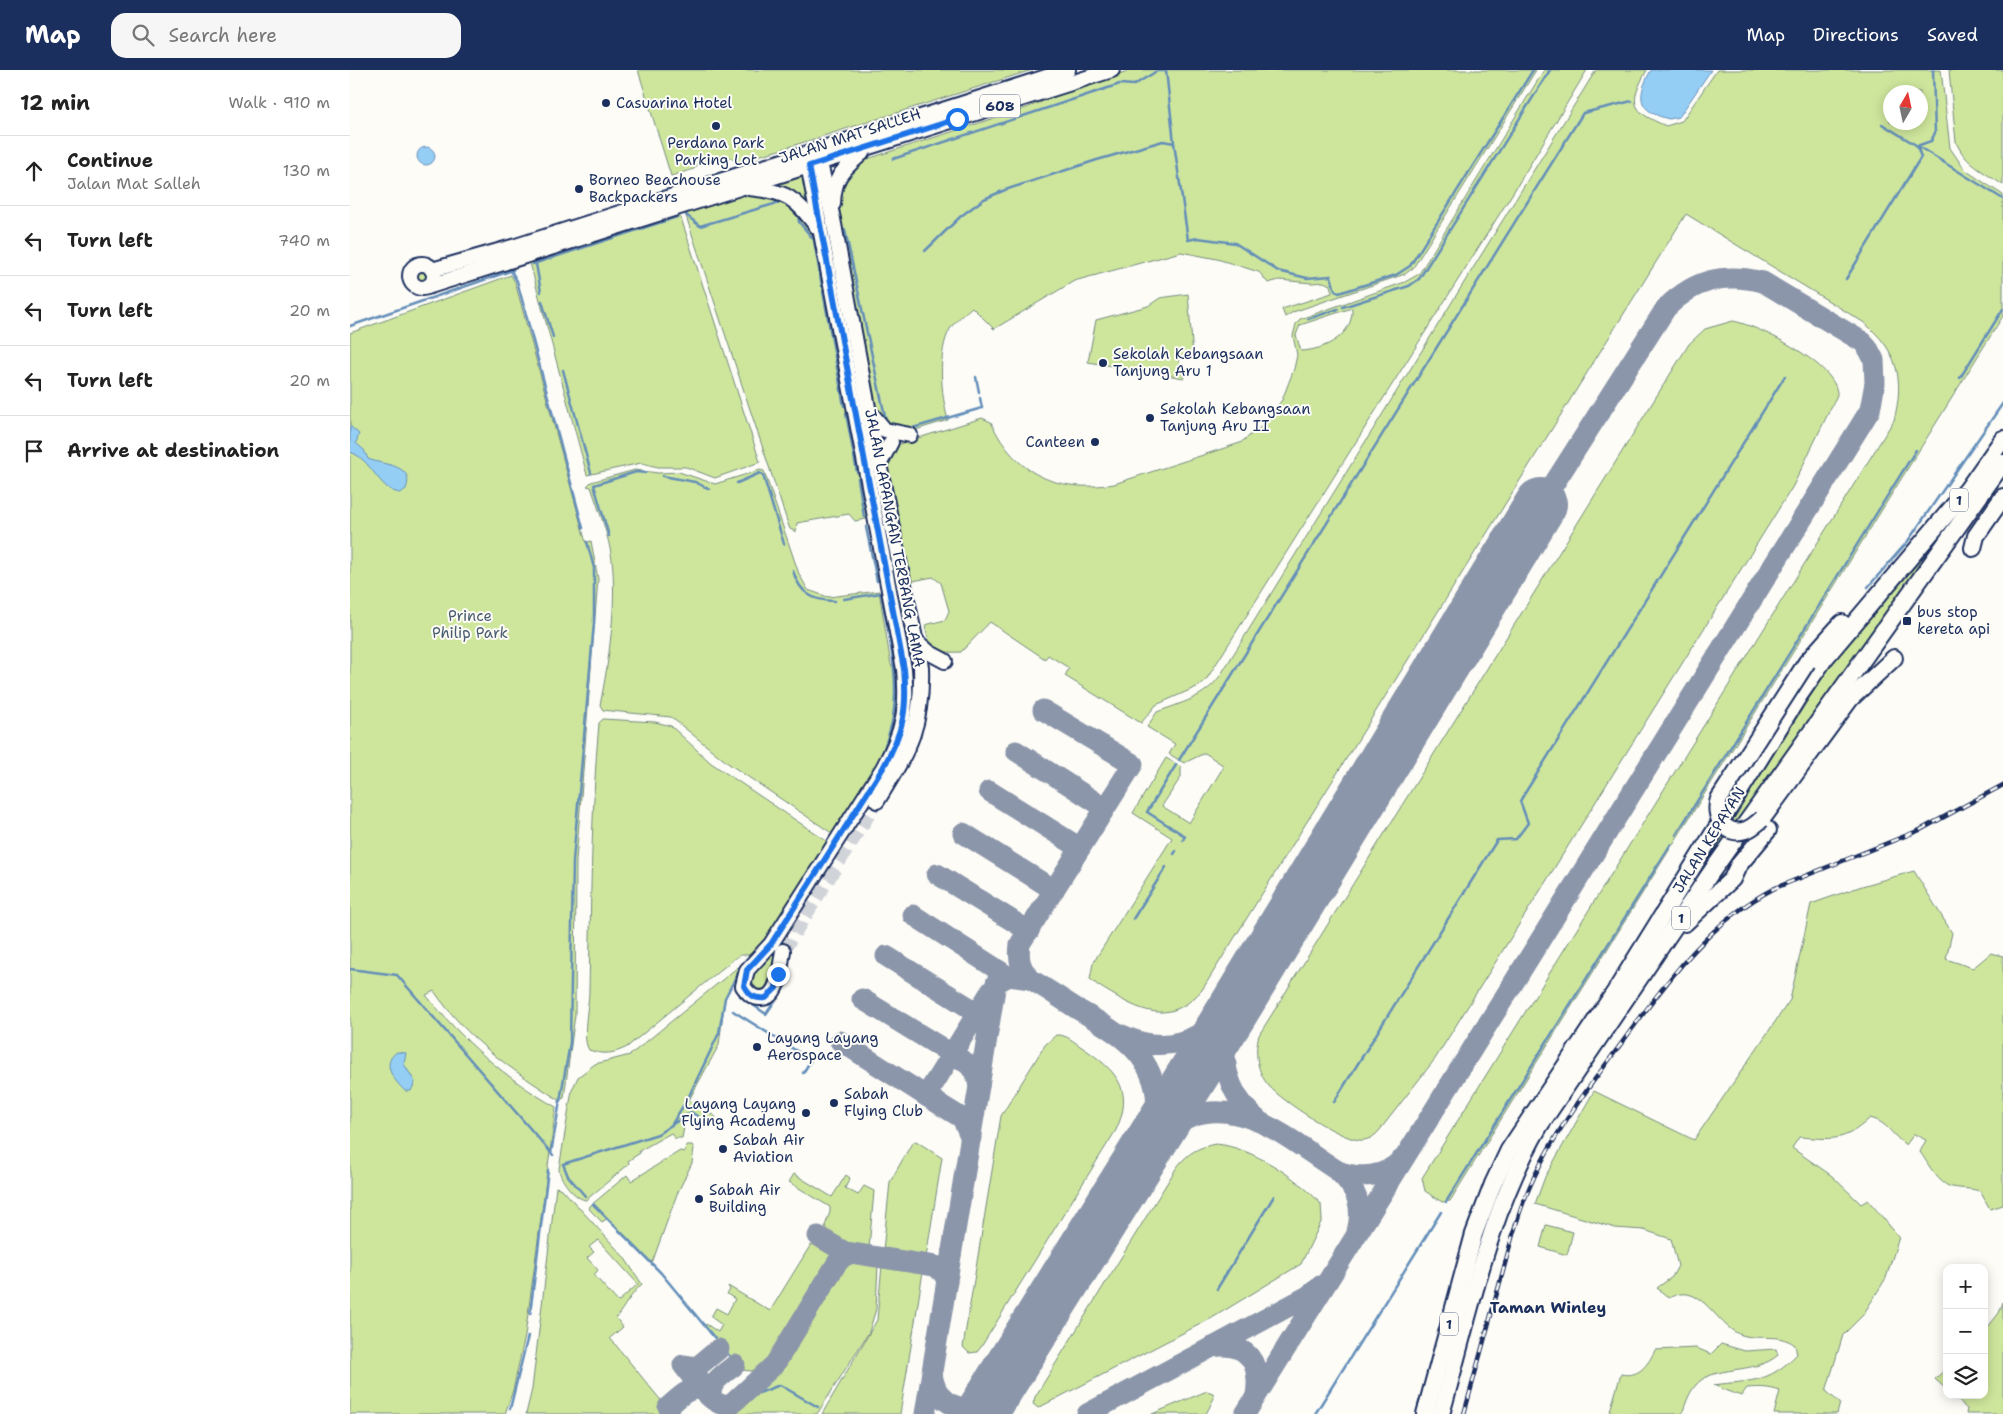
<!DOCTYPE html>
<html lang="en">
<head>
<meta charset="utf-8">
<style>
	:root { --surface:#fff; --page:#f6f6f6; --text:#222; --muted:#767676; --line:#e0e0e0; --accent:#1b2f5e }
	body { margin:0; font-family:"Shantell Sans",sans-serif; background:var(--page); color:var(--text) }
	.controls { position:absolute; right:15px; bottom:15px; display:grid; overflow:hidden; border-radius:10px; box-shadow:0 2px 12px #0003 }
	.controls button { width:45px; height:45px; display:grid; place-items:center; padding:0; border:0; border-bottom:1px solid var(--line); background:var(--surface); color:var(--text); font:25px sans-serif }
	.compass { position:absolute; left:1533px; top:15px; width:45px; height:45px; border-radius:50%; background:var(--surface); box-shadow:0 2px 12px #0003; rotate:9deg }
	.stop { position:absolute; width:15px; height:15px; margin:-11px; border:4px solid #1a73e8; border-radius:50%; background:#fff }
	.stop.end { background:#1a73e8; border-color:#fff; box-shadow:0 1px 5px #0008 }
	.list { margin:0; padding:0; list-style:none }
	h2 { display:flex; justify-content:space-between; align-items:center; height:65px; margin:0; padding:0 20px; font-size:21px }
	h2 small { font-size:16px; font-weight:400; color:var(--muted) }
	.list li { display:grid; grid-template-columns:32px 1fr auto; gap:15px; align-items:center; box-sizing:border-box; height:70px; padding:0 20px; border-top:1px solid var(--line) }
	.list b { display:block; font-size:19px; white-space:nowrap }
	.list p { margin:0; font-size:16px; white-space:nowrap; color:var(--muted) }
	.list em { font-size:16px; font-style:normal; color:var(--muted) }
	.icon { flex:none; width:28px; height:28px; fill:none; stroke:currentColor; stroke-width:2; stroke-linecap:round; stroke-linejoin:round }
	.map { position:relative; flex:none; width:1653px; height:1344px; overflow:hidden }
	header { display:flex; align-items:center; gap:30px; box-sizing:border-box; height:70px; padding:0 25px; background:var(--accent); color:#fff }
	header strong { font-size:24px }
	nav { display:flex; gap:28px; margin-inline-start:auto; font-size:18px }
	.search { width:350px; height:45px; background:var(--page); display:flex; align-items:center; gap:12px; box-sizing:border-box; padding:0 18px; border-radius:15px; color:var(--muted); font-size:19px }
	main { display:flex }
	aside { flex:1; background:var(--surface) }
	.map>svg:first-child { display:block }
</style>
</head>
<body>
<header>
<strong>Map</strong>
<div class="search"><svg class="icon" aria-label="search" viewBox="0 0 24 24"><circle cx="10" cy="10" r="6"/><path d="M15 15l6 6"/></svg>Search here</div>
<nav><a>Map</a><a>Directions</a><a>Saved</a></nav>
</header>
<main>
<aside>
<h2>12 min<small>Walk · 910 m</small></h2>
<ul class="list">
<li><svg class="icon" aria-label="ahead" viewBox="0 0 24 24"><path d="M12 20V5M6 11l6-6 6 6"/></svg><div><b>Continue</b><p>Jalan Mat Salleh</p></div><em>130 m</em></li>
<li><svg class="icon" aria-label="left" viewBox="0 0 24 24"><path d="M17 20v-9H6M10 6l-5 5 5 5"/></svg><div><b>Turn left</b></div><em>740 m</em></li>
<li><svg class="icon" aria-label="left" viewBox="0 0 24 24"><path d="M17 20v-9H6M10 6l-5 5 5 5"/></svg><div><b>Turn left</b></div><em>20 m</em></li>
<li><svg class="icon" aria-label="left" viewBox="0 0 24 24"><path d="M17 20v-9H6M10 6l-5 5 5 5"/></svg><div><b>Turn left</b></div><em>20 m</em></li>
<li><svg class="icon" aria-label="arrive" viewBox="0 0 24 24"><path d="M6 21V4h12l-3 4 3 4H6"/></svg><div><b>Arrive at destination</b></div></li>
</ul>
</aside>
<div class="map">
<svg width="1653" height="1344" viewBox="0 0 1653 1344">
	<rect width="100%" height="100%" fill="#fdfcf7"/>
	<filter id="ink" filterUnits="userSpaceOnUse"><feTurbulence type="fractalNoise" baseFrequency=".02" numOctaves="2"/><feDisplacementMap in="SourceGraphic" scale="10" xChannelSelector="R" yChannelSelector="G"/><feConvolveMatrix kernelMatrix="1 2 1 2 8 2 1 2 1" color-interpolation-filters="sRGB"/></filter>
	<g filter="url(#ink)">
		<g fill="#cee69c" stroke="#748a7d" fill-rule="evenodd">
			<polygon points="288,0 682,0 429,80 387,92 376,85 348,94 344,99 321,106"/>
			<path d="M781 0H1186L1063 198 1055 204 943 242 935 247 932 239 982 223 980 215 974 212 962 213 929 210 918 213 909 202 867 189 831 182 724 211 644 259 622 237C615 243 605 251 600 259 587 282 591 325 598 350L562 361 532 352 525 335 495 193 496 179 489 136 492 107 514 90 676 38 732 16Z"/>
			<path d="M1194 0H1237L1164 121 856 610 849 616 806 635 791 653 715 606 719 598 698 585 695 589 640 552 611 582C587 583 580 581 575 555L595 550 599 541 591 513 583 507 563 511 557 505 535 401 537 382 543 376 632 348 641 352C665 405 708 423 764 414L890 373 911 357 932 330 944 299 947 285 943 266 946 254 950 249 1055 212 1069 204ZM1002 238C1004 265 975 280 951 281L946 265 950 255Z"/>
			<path d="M1246 0H1297C1278 34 1281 41 1316 56L1332 51 1367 0H1591L1600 78 1615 100 1653 125V246L1100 1131 1092 1132 1075 1121 1072 1108 1544 350C1555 308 1547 279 1513 252L1336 144 852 920C826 949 802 947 769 928 759 922 749 917 740 909L743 893 822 768 783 743 816 688 831 697V707L812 736 839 753 874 696 855 683 834 693 819 684 825 674 797 657 807 642C831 633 854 628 870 606ZM1570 22V52H1540V22Z"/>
			<path d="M1599 0H1653V115C1633 101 1616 95 1606 72Z"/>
			<polygon points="455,104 460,136 451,129 414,116"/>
			<path d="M407 124C436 127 454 141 464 169L519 444 516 449 505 451 499 444 447 453 446 462 440 459 438 454 336 146 339 141 389 125Z"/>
			<polygon points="328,145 331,148 410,392 365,408 336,397 308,397 291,393 237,405 180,193 183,189"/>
			<circle cx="72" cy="206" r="7"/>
			<path d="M161 205 165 212 236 473 241 471 248 509 226 791 225 945 214 1028 209 1030C159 998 118 970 84 921L76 925C112 970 156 1009 206 1037L175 1266 163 1320 155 1344H0V263Z"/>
			<polygon points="838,224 843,286 828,289 834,308 738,292 746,250 798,236 810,228"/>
			<path d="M1383 251C1410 256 1489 296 1487 325L1443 416 1085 989 1029 1061C1024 1067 1017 1071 1009 1070 989 1068 933 1032 919 1016 907 1003 904 981 909 965L1339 274 1355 259Z"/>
			<polygon points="520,381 564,592 559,585 528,444"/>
			<polygon points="1653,382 1653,386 1285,905 1480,595 1577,483"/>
			<path d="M285 400 308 403 329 402 365 414 410 400 414 401 449 504 458 520 478 527 529 521 541 595 547 600C558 666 517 712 483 764L379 694 321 647 261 641 253 640 250 635C259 592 267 533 262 490 259 466 249 441 241 417L237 416 241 412Z"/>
			<path d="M253 649 305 652 321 656 361 693 478 772 424 863 403 885H391L385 888 277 977C264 984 253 985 239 980 231 968 239 936 239 921 241 831 241 742 249 653Z"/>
			<path d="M1564 801 1602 863 1596 889 1623 898 1641 883 1653 886V1135L1640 1139 1630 1121C1620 1118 1612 1119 1602 1117 1588 1114 1578 1093 1570 1082L1576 1070 1564 1064 1556 1075C1541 1065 1538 1052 1520 1048 1493 1073 1483 1069 1449 1067L1442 1078 1482 1106 1511 1134 1518 1130 1549 1167 1536 1208 1513 1245 1493 1265 1476 1321 1490 1333 1487 1344H1424L1430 1321C1418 1317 1409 1317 1397 1318L1391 1326 1363 1315C1402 1310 1418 1314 1447 1284L1445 1275C1427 1261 1404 1273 1385 1262 1363 1249 1349 1211 1319 1228L1307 1218 1322 1207 1328 1196 1321 1169 1294 1160 1265 1158 1185 1134 1195 1107 1244 1021 1344 1070 1440 930 1461 834 1512 816Z"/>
			<path d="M425 878 428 880C417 897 426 902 417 919H407L401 911C403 902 419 888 425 878Z"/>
			<path d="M388 897 390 899 375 928 369 975 339 1030 366 1047 361 1055 341 1042 336 1046 332 1068H324L321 1063 289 1081 290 1083 278 1091 279 1094 236 1130C225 1129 210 1110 209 1099L222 1020 228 1007 245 994 280 985Z"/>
			<path d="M706 965C716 964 724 972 733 978 766 1000 785 1020 766 1060L631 1277 627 1282 619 1283 613 1277 651 1046 695 975Z"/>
			<polygon points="566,1071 592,1088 576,1187 533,1181 540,1112 562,1073"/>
			<path d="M866 1074C901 1077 948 1108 971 1134L972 1150 951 1194 862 1248 688 1338 683 1334 685 1327 827 1097C838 1083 848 1077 866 1074Z"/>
			<polygon points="336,1075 342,1075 344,1078 342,1093 327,1124 302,1193 258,1148 252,1152 239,1139 240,1136 277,1105 281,1111 330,1081 335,1082"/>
			<path d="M444 1104 482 1127 496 1105 500 1108 495 1118 508 1125 514 1116 524 1121 519 1178C502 1177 482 1172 475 1156L480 1142V1137L439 1112Z"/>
			<path d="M206 1117 212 1119 274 1187 292 1214C282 1223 274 1237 266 1248L273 1257 260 1268 322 1344H176L182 1319ZM248 1170 288 1214 268 1232 244 1205 248 1200 237 1188 244 1182 239 1177Z"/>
			<polygon points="1196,1155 1223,1162 1217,1185 1190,1177"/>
			<polygon points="464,1174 478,1178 482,1182 482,1187 475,1200 416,1295 402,1301 391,1300 355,1256 356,1254 368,1262 372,1255 361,1247 366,1238 377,1244 385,1229 377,1224 380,1220 378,1216 420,1241 460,1176"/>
			<polygon points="502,1190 528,1194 526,1239 519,1262 467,1344 385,1344 409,1323 427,1302 492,1196 496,1191"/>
			<polygon points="532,1195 573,1202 550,1344 472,1344 527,1250"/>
			<polygon points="1653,1232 1653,1344 1616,1344 1617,1339 1602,1325 1634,1325 1634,1262 1649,1243"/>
			<path d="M1371 1274 1395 1281 1426 1279 1428 1285C1406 1305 1362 1294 1345 1316 1339 1323 1335 1335 1332 1344H1265L1260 1341 1271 1304C1289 1308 1298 1295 1305 1280L1346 1278 1361 1284Z"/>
			<polygon points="1597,1298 1597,1320 1585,1309"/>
			<polygon points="857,1321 863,1323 864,1328 856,1344 802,1344"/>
		</g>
		<g fill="#95cef5" stroke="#648eb9">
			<path d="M1301 0H1361L1329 47 1319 49C1286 41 1287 26 1301 0Z"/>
			<circle cx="76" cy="86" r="9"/>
			<path d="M0 356 9 364 6 373 14 380 18 389C32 395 66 394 56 419L50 423C28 420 22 389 0 382Z"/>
			<path d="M47 982 56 983 54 994 65 1012 61 1021H55C44 1010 30 994 47 982Z"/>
		</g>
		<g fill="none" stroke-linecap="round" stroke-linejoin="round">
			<g stroke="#648eb9" stroke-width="2.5">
				<polyline points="816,0 824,73"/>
				<polyline points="1532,54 1653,129"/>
				<polyline points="543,89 770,14 784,15 807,1 815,1"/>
				<polyline points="448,144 449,152 464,170 472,216"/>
				<polyline points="336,145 350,156 434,131"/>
				<polyline points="495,160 536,351 545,356"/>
				<polyline points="575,181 611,146 634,129 655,120 747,90 813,71 824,73 838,170 848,168 885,173 928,201 957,208 981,206 985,221 989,223 1046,205 1060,196 1183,0"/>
				<polyline points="183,194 327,147"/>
				<polyline points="186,194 191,222"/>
				<polyline points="161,201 167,211 233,458"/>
				<polyline points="1496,209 1571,87 1567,76 1581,71 1585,63 1583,0"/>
				<polyline points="473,221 494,336"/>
				<polyline points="192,231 203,267"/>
				<polyline points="993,237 1059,216 1069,209 1200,0"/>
				<polyline points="958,249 988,239"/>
				<polyline points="0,256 163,200"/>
				<polyline points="213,300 241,403"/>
				<polyline points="626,307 629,322"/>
				<polyline points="1610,308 1653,239"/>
				<polyline points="496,343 507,402"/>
				<polyline points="559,359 632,338 630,328"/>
				<polyline points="313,406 345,412 359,419"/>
				<polyline points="508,408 514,447"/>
				<polyline points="387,413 410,403 413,405 434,474"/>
				<polyline points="516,457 527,511"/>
				<polyline points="259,466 244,415 286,402 296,403"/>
				<path d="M443 501C450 523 462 531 485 531"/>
				<polyline points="1518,517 1558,471 1653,333"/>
				<path d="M494 529 531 523C538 562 550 607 543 647 541 661 535 674 531 688"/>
				<polyline points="829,690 1233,43 1282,31"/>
				<polyline points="826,695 797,742 835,766 833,770"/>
				<polyline points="1326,765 1566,380"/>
				<polyline points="824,784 826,781"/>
				<polyline points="783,849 816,797"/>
				<polyline points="0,899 47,905 203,1085"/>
				<polyline points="390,926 416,944 440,909"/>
				<polyline points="383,941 461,990 453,1003"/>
				<polyline points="984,1032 1147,770 1166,769 1178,753 1170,731 1435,306"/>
				<polyline points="322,1054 338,1028 369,963 375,928 390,899"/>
				<polyline points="201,1083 220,973 223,791 244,553 244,498 237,472"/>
				<polyline points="235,1126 218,1106 213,1094 308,1064 341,1042 354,1051"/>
				<polyline points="1096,1132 1321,774"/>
				<polyline points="243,1134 311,1203 391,1300"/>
				<polyline points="867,1219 924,1126"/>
				<polyline points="180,1244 198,1100"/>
				<polyline points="409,1323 430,1315 468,1337"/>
				<polyline points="160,1339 178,1266"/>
				<polyline points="965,1344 1091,1142"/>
			</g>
			<g stroke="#8c96aa" stroke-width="21">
				<path d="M693 640 783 694 670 874C668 890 670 897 680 909 697 919 713 930 729 940 763 960 800 980 806 1024 808 1039 804 1055 802 1070"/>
				<polyline points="666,681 755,738"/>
				<polyline points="639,721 730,778"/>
				<polyline points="613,763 704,820"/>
				<polyline points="587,804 679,861"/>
				<polyline points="563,845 653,903"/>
				<polyline points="536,886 628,943 636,955"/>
				<polyline points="512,929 618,994 626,1004 629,1016"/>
				<path d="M882 942C867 982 875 1022 908 1050"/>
				<path d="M772 965C814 986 848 970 882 942"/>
				<polyline points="490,971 576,1026 641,921"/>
				<polyline points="576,1026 612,1048 621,1068"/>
				<path d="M802 1070C815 1060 827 1051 842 1046 895 1027 946 1075 988 1101 1010 1109 1034 1108 1051 1090"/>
				<path d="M988 1101C1006 1118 1014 1136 1007 1161"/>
				<polyline points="468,1166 495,1182 585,1196 594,1204 597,1212"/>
				<polyline points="865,1276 958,1226 970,1216"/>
				<path d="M347 1297 333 1295C343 1308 366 1344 383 1333L425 1294 487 1193 493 1187 502 1183"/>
				<path d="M582 1303C586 1334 609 1344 637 1334"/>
				<polyline points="347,1311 347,1297 369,1279"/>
				<path d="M362 1329C357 1313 374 1304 385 1295"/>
				<path d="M318 1337C330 1327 338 1316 354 1320"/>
				<polyline points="575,1344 646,913 659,906 680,909"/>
				<path d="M737 1344 862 1277C898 1271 911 1293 906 1325"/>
				<path d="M895 1344 1512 353 1520 340 1525 313 1524 290 1519 280 1513 272 1413 212C1374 202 1344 210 1316 238L1191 434"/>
			</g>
			<polyline stroke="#8c96aa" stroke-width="52" points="631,1344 882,942 1191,434"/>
			<polyline stroke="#d0d3d8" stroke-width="14" stroke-dasharray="14 7" stroke-linecap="butt" points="433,881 527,731"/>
			<defs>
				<g id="major">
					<path d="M467 80 483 149 525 375 571 597C573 659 558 680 527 731"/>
					<path d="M399 118C438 122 444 127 467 157"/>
					<path d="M483 134C484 106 492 101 512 83"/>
					<circle cx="72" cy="206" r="12"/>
					<polyline points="82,200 166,176 718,0"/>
					<polyline points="77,217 762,0"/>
					<polyline points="519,341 535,360 560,365"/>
					<polyline points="529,395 541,372"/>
					<polyline points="565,570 580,583 595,591"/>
					<path d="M433 881C430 895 430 927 412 928 403 929 398 923 393 916L397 900 421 874 533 698C553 662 558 640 554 599L456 84"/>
				</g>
				<g id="highway">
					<polyline points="1623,478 1626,466 1653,427"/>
					<polyline points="1457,592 1492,553"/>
					<polyline points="1412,749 1500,629 1544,588"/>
					<polyline points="1335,853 1382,809 1388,796 1418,760"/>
					<polyline points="1075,1344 1124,1164 1143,1114 1159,1080 1265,922 1448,627 1475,588 1617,420 1653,369"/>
					<path d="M1091 1344C1119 1246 1138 1144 1190 1055L1362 801 1653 393"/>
				</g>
			</defs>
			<use href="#major" stroke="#1b2f5e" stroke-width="18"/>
			<use href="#highway" stroke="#1b2f5e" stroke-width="20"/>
			<use href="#major" stroke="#fdfcf7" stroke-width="14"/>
			<use href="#highway" stroke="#fdfcf7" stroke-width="16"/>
			<defs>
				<path id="rail" d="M1114 1344C1126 1300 1138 1256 1150 1212 1157 1187 1163 1161 1172 1136 1193 1078 1231 1027 1268 978 1313 917 1356 853 1425 818L1570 760 1653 715"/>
			</defs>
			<use href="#rail" stroke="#1b2f5e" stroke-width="4.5"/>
			<use href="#rail" stroke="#fdfcf7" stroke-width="2.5" stroke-dasharray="8" stroke-linecap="butt"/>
			<defs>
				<path id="highway-bridge" d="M1412 749C1407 753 1402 758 1396 760 1375 767 1363 746 1369 729L1457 592"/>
			</defs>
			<use href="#highway-bridge" stroke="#1b2f5e" stroke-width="20" stroke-linecap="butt"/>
			<use href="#highway-bridge" stroke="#fdfcf7" stroke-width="16"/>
		</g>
	</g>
	<g fill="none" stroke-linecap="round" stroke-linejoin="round" filter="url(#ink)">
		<path stroke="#1a73e8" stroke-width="6" d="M428 904 426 918 416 928C404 929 399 926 394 916L397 900 421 874 533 698C553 662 558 640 554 599L459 96 607 49"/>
	</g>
	<g fill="#1b2f5e" stroke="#fdfcf7" stroke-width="2">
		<circle cx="256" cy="33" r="5"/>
		<circle cx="366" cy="56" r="5"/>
		<circle cx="229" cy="119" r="5"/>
		<circle cx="753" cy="293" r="5"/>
		<circle cx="800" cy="348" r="5"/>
		<circle cx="745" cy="372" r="5"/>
		<rect x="1552" y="546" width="10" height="10" rx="2.5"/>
		<circle cx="407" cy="977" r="5"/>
		<circle cx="484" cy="1033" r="5"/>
		<circle cx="456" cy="1043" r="5"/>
		<circle cx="373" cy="1079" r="5"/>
		<circle cx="349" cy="1129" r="5"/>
	</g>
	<g text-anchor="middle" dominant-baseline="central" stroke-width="4" stroke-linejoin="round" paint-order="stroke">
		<g fill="#fdfcf7" stroke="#5f6c8c" stroke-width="1">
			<rect x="630" y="24.5" width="40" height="23" rx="4"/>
			<rect x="1600" y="418.5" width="18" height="23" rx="4"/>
			<rect x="1322" y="836.5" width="18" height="23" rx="4"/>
			<rect x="1090" y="1242.5" width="18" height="23" rx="4"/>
		</g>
		<g font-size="14" font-weight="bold" fill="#1b2f5e">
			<text x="650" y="36">608</text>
			<text x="1609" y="430">1</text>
			<text x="1331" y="848">1</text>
			<text x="1099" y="1254">1</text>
		</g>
		<g font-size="15" fill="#1b2f5e" stroke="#fdfcf7" text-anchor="start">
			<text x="266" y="33">Casuarina Hotel</text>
			<text x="366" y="73" text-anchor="middle">Perdana Park<tspan x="366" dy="17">Parking Lot</tspan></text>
			<text x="239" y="110">Borneo Beachouse<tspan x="239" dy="17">Backpackers</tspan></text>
			<text x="763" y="284">Sekolah Kebangsaan<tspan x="763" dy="17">Tanjung Aru 1</tspan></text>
			<text x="810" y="339">Sekolah Kebangsaan<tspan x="810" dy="17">Tanjung Aru II</tspan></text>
			<text x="735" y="372" text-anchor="end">Canteen</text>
			<text x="1567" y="542">bus stop<tspan x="1567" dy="17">kereta api</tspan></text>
			<text x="417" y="968">Layang Layang<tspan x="417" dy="17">Aerospace</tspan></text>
			<text x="494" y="1024">Sabah<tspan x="494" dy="17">Flying Club</tspan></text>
			<text x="446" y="1034" text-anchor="end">Layang Layang<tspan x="446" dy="17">Flying Academy</tspan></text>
			<text x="383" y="1070">Sabah Air<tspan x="383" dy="17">Aviation</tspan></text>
			<text x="359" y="1120">Sabah Air<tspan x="359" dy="17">Building</tspan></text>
		</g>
		<g font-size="15" fill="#1b2f5e" stroke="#fdfcf7">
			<text transform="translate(500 66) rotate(-18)">JALAN MAT SALLEH</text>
			<text transform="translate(545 468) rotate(79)">JALAN LAPANGAN TERBANG LAMA</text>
			<text transform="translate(1359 770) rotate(-58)">JALAN KEPAYAN</text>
		</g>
		<g font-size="15" fill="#485d6e" stroke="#fdfcf7">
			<text x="120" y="546">Prince<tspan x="120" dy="17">Philip Park</tspan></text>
		</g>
		<g font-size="16" font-weight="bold" fill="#1b2f5e" stroke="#fdfcf7">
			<text x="1198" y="1237">Taman Winley</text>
		</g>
	</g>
</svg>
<div class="controls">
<button>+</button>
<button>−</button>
<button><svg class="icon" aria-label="layers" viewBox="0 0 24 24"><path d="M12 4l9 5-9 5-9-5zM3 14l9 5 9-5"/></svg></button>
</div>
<svg class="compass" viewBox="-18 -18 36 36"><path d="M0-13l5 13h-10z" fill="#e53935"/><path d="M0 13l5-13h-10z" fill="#767676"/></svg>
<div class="stop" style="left:607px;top:49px"></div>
<div class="stop end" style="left:428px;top:904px"></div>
</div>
</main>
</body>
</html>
